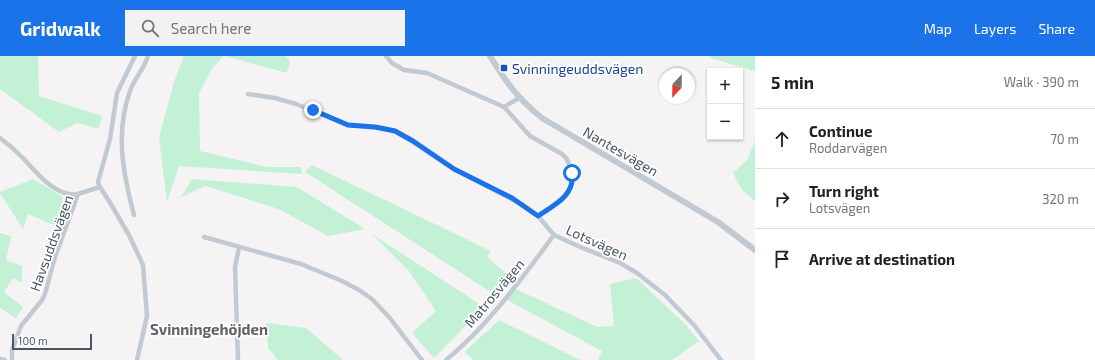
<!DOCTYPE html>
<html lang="en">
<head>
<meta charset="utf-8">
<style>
	:root { --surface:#fff; --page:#f2f2f2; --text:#202124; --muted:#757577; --line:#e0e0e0; --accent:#1a73e8 }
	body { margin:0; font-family:"Exo 2",sans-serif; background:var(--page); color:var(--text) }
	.controls { position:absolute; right:12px; top:12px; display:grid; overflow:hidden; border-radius:0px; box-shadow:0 1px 3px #0004 }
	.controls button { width:36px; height:36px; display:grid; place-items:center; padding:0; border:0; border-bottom:1px solid var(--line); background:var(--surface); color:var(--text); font:20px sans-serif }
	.compass { position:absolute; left:659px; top:12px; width:36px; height:36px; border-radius:50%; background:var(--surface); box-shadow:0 1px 3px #0004; rotate:202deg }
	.scale { position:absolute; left:12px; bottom:10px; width:80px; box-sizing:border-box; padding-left:4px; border:2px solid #4a5661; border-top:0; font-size:11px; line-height:14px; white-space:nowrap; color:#4a5661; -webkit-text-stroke:3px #fff; paint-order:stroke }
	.stop { position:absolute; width:12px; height:12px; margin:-9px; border:3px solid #1a73e8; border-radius:50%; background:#fff }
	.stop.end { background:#1a73e8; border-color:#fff; box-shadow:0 1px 4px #0008 }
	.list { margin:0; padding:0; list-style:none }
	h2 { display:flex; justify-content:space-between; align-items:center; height:52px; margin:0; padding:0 16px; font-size:17px }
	h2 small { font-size:13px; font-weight:400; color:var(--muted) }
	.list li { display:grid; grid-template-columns:26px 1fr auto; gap:12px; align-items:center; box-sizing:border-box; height:60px; padding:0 16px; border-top:1px solid var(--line) }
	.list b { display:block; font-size:15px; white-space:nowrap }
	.list p { margin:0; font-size:13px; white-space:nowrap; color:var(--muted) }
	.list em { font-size:13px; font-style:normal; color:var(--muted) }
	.icon { flex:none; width:22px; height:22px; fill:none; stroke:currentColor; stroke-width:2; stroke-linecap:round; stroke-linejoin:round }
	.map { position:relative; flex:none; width:755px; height:304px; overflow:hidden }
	header { display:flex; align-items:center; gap:24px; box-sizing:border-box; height:56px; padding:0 20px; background:var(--accent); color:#fff }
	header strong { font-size:19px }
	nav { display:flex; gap:22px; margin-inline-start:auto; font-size:14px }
	.search { width:280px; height:36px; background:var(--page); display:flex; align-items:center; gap:10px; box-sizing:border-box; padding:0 14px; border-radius:0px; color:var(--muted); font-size:15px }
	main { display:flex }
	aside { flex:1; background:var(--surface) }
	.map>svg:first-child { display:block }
</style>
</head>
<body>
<header>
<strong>Gridwalk</strong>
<div class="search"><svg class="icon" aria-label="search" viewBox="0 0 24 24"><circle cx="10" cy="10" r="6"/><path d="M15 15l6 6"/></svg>Search here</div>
<nav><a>Map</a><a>Layers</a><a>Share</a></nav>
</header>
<main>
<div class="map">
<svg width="755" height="304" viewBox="0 0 755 304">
	<rect width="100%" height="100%" fill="#f5f3f3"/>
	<g fill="#c3f1d5">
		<polygon points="0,0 38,0 39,40 102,60 99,73 77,67 59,76 0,33"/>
		<polygon points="184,0 223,0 211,14 199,37 200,95 267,111 301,111 302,118 179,110 167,146 159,81 174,26"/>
		<polygon points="225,0 285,0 290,5 287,17"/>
		<polygon points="709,0 755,0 755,15 714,3"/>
		<polygon points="755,85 755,145 742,134 733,117 747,104"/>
		<polygon points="312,109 491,195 487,201 509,220 494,238 305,116"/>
		<polygon points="33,123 63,141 56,170 28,158 23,173 0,137 0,136"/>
		<polygon points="192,123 297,131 365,173 328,180 279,153 205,130 181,141"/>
		<polygon points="0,177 11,180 6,204 22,210 22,227 13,222 4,236 23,251 16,262 0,252"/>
		<polygon points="372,178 484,251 434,302 412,277 436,255 409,215"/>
		<polygon points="636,222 684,267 699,285 672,304 598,304 602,295 507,244 516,233 597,271 614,270 610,228"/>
		<polygon points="499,264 580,304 474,304 464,296"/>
		<polygon points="266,267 306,272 343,304 278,304 268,292"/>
	</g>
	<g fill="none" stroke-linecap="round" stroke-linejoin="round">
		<g stroke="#c1cad2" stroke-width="4.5">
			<polyline points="135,0 117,37 110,83 98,126 100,131 109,145 129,179 143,209 147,260 137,304"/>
			<polyline points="386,0 392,7 404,14 427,17 504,51 530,80 562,98 567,103 572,117 573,123 570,133 562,144 538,160"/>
			<polyline points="248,38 275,42 296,48 348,69 382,72 395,75 404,80 454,113 523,149 538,160 554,179 578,190 620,207 637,217 665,239 694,269 721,304"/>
			<polyline points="504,51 519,42"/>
			<path d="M0 82C8 88 16 95 23 102 36 116 56 142 78 138"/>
			<path d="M134 159C123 117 115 77 130 35 134 23 144 13 148 0"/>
			<polyline points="204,181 301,208 342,225 359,234 372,243 389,261 422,304"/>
			<polyline points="0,303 5,304"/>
			<polyline points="12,304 12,294 21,270 42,244 45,238 55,201 78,138 100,131"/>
			<polyline points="238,304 235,211 239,192"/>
			<path d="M446 304C487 271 523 221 554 179"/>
		</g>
		<path stroke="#c1cad2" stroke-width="6" d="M490 0C506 26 518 43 542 62L718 166 755 194"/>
	</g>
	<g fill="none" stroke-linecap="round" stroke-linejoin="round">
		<path stroke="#1a73e8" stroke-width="5" d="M313 54 348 69 375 71 395 75 413 85 454 113 512 142 538 160C554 149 575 140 572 117"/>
	</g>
	<rect fill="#1a4fb4" stroke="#fff" stroke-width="1.5" x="500" y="8" width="8" height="8" rx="2"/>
	<g text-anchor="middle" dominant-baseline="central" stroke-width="3.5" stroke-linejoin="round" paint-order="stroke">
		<g font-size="14" fill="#164399" stroke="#fff" text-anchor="start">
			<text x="512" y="12">Svinningeuddsvägen</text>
		</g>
		<g font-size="14" fill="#4a5661" stroke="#fff">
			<text transform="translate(621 95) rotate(30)">Nantesvägen</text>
			<text transform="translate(597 186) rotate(24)">Lotsvägen</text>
			<text transform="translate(51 187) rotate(-70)">Havsuddsvägen</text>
			<text transform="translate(494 237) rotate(-50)">Matrosvägen</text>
		</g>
		<g font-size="15" font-weight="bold" fill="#5f6368" stroke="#fff">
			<text x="209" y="273">Svinningehöjden</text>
		</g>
	</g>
</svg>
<div class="controls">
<button>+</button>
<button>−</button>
</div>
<svg class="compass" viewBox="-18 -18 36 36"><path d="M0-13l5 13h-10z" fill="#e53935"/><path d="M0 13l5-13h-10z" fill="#757577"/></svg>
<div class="scale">100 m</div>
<div class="stop" style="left:572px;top:117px"></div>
<div class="stop end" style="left:313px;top:54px"></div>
</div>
<aside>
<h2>5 min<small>Walk · 390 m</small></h2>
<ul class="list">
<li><svg class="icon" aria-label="ahead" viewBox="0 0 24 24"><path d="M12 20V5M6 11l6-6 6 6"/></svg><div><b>Continue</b><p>Roddarvägen</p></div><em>70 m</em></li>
<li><svg class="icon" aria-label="right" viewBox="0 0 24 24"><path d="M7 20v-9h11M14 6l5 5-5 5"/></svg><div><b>Turn right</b><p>Lotsvägen</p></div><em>320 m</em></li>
<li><svg class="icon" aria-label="arrive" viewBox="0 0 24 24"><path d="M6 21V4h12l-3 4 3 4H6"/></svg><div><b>Arrive at destination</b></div></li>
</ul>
</aside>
</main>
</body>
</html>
